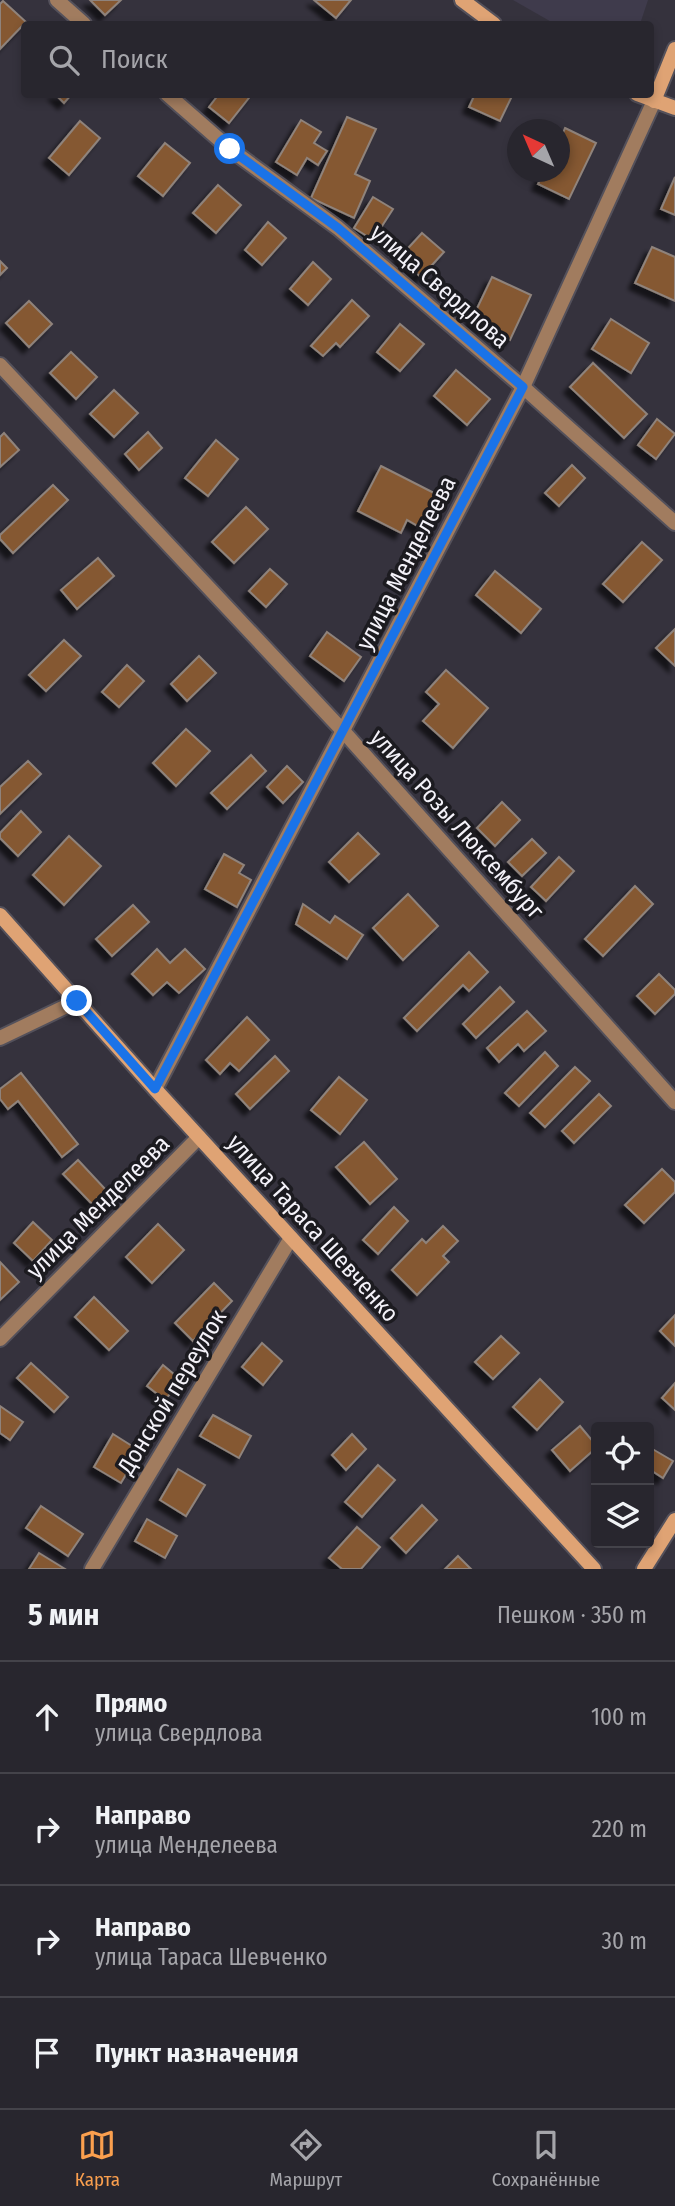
<!DOCTYPE html>
<html lang="ru">
<head>
<meta charset="utf-8">
<style>
	:root { --surface:#28262e; --page:#34323a; --text:#f1f3f6; --muted:#a5a5aa; --line:#44434a; --accent:#fa9f4e }
	body { margin:0; font-family:"Fira Sans Condensed",sans-serif; background:var(--page); color:var(--text) }
	.controls { position:absolute; right:21px; bottom:21px; display:grid; overflow:hidden; border-radius:7px; box-shadow:0 4px 10px #0003 }
	.controls button { width:63px; height:63px; display:grid; place-items:center; padding:0; border:0; border-bottom:2px solid var(--line); background:var(--surface); color:var(--text); font:35px sans-serif }
	.compass { position:absolute; left:507px; top:119px; width:63px; height:63px; border-radius:50%; background:var(--surface); box-shadow:0 4px 10px #0003; rotate:316deg }
	.stop { position:absolute; width:21px; height:21px; margin:-16px; border:5px solid #1a73e8; border-radius:50%; background:#fff }
	.stop.end { background:#1a73e8; border-color:#fff; box-shadow:0 2px 7px #0008 }
	.list { margin:0; padding:0; list-style:none }
	h2 { display:flex; justify-content:space-between; align-items:center; height:91px; margin:0; padding:0 28px; font-size:30px }
	h2 small { font-size:23px; font-weight:400; color:var(--muted) }
	.list li { display:grid; grid-template-columns:46px 1fr auto; gap:21px; align-items:center; box-sizing:border-box; height:112px; padding:0 28px; border-top:2px solid var(--line) }
	.list b { display:block; font-size:26px; white-space:nowrap }
	.list p { margin:0; font-size:23px; white-space:nowrap; color:var(--muted) }
	.list em { font-size:23px; font-style:normal; color:var(--muted) }
	.icon { flex:none; width:38px; height:38px; fill:none; stroke:currentColor; stroke-width:2; stroke-linecap:round; stroke-linejoin:round }
	.map { position:relative; flex:none; width:675px; height:1569px; overflow:hidden }
	.search { position:absolute; background:var(--surface); box-shadow:0 4px 10px #0003; left:21px; right:21px; top:21px; height:77px; display:flex; align-items:center; gap:18px; box-sizing:border-box; padding:0 24px; border-radius:7px; color:var(--muted); font-size:26px }
	.sheet { height:539px; background:var(--surface) }
	nav { display:flex; justify-content:space-around; align-items:center; box-sizing:border-box; height:98px; border-top:2px solid var(--line); background:var(--surface); font-size:19px; color:var(--muted) }
	nav a { display:grid; justify-items:center; gap:4px }
	nav .on { color:var(--accent) }
	.map>svg:first-child { display:block }
</style>
</head>
<body>
<div class="map">
<svg width="675" height="1569" viewBox="0 0 675 1569">
	<defs>
		<filter id="shadow"><feDropShadow dx="-6" dy="6" stdDeviation="2" flood-color="#0009"/></filter>
	</defs>
	<rect width="100%" height="100%" fill="#35323d"/>
	<polygon fill="#3f3b4c" points="513,0 648,0 640,24 555,24"/>
	<g fill="#855833" stroke="#8f837b" stroke-width="2" filter="url(#shadow)">
		<polygon points="90,0 121,0 105,15"/>
		<polygon points="314,0 351,0 336,18"/>
		<polygon points="3,1 26,22 0,49 0,4"/>
		<polygon points="55,94 72,94 64,103"/>
		<polygon points="219,94 252,94 229,123 209,107"/>
		<polygon points="475,94 513,94 500,121 469,107"/>
		<polygon points="347,117 376,129 355,174 370,181 354,218 311,198"/>
		<polygon points="301,120 321,132 314,143 327,151 318,165 307,158 297,175 276,162"/>
		<polygon points="80,121 100,138 69,175 49,158"/>
		<polygon points="565,128 596,143 569,199 538,184 544,172 560,172 560,140"/>
		<polygon points="165,143 190,163 163,196 138,176"/>
		<polygon points="675,177 675,215 661,209"/>
		<polygon points="218,185 241,205 216,233 193,213"/>
		<polygon points="373,197 393,209 373,240 354,228"/>
		<polygon points="268,222 286,238 262,265 245,250"/>
		<polygon points="422,233 444,252 421,277 399,258"/>
		<polygon points="652,247 675,257 675,301 635,283"/>
		<polygon points="0,261 7,268 0,275"/>
		<polygon points="313,262 331,279 308,305 290,289"/>
		<polygon points="492,277 531,295 510,340 471,321"/>
		<polygon points="352,300 369,316 340,347 336,343 323,356 311,346"/>
		<polygon points="29,301 52,324 29,347 6,323"/>
		<polygon points="611,319 649,343 631,373 592,349"/>
		<polygon points="400,324 424,344 400,371 377,352"/>
		<polygon points="71,352 97,377 76,399 50,373"/>
		<polygon points="593,363 647,414 624,438 570,387"/>
		<polygon points="456,370 490,399 467,425 434,396"/>
		<polygon points="114,390 138,413 114,437 90,414"/>
		<polygon points="657,419 675,434 656,459 638,445"/>
		<polygon points="148,432 162,448 139,470 125,454"/>
		<polygon points="4,433 19,450 0,467 0,437"/>
		<polygon points="216,440 238,459 208,496 185,478"/>
		<polygon points="572,465 585,478 559,506 545,493"/>
		<polygon points="381,466 440,496 423,529 407,520 401,533 358,511"/>
		<polygon points="53,485 68,500 13,553 0,539 0,535"/>
		<polygon points="246,507 268,529 234,563 212,542"/>
		<polygon points="642,542 662,560 623,602 603,584"/>
		<polygon points="98,558 114,576 77,609 61,590"/>
		<polygon points="270,569 287,584 266,607 249,591"/>
		<polygon points="495,571 541,609 521,633 476,595"/>
		<polygon points="675,629 675,666 656,648"/>
		<polygon points="327,632 361,657 344,681 310,656"/>
		<polygon points="64,640 81,656 46,691 29,675"/>
		<polygon points="199,656 216,673 187,701 171,684"/>
		<polygon points="127,665 144,681 119,707 102,692"/>
		<polygon points="446,670 488,708 453,748 423,721 439,704 426,692"/>
		<polygon points="186,729 210,751 176,786 153,763"/>
		<polygon points="251,755 266,771 227,809 211,793"/>
		<polygon points="28,761 41,774 0,814 0,787"/>
		<polygon points="287,766 303,782 283,803 267,787"/>
		<polygon points="502,802 520,820 495,846 477,828"/>
		<polygon points="21,811 41,832 18,856 0,838 0,833"/>
		<polygon points="358,833 379,854 349,882 329,862"/>
		<polygon points="69,836 101,866 64,905 33,875"/>
		<polygon points="532,839 546,853 522,876 508,862"/>
		<polygon points="224,854 244,865 239,873 251,880 237,907 205,889"/>
		<polygon points="559,857 574,871 546,901 531,887"/>
		<polygon points="635,886 653,904 603,956 585,939"/>
		<polygon points="408,894 438,926 403,960 373,928"/>
		<polygon points="303,904 330,923 335,916 363,935 347,959 296,924"/>
		<polygon points="133,905 149,922 112,956 96,939"/>
		<polygon points="157,949 170,963 185,949 205,969 179,993 167,982 153,995 132,974"/>
		<polygon points="469,952 488,972 469,991 463,985 417,1031 404,1018"/>
		<polygon points="659,974 675,990 675,994 655,1014 637,996"/>
		<polygon points="500,987 514,1002 476,1038 463,1024"/>
		<polygon points="527,1011 546,1031 524,1051 518,1044 499,1062 487,1048"/>
		<polygon points="247,1017 269,1040 239,1071 230,1063 220,1074 206,1060"/>
		<polygon points="545,1052 558,1066 519,1106 505,1093"/>
		<polygon points="275,1056 289,1071 250,1109 236,1094"/>
		<polygon points="575,1067 590,1081 545,1127 530,1113"/>
		<polygon points="21,1073 78,1144 62,1157 18,1101 8,1109 0,1099 0,1089"/>
		<polygon points="339,1077 367,1100 340,1134 311,1110"/>
		<polygon points="599,1094 611,1106 574,1143 562,1131"/>
		<polygon points="364,1142 397,1179 370,1204 336,1167"/>
		<polygon points="78,1160 106,1190 92,1204 63,1174"/>
		<polygon points="662,1169 675,1182 675,1192 644,1223 625,1205"/>
		<polygon points="394,1207 408,1221 378,1254 363,1240"/>
		<polygon points="33,1222 52,1240 33,1261 14,1243"/>
		<polygon points="158,1224 184,1250 152,1283 126,1257"/>
		<polygon points="443,1226 458,1241 443,1256 449,1262 417,1295 392,1270 422,1239 426,1243"/>
		<polygon points="0,1262 19,1282 0,1300"/>
		<polygon points="214,1283 232,1301 193,1341 175,1323"/>
		<polygon points="94,1297 128,1331 109,1350 75,1317"/>
		<polygon points="675,1315 675,1346 660,1331"/>
		<polygon points="501,1336 519,1353 493,1379 475,1362"/>
		<polygon points="262,1343 282,1361 263,1385 242,1367"/>
		<polygon points="31,1363 68,1397 54,1412 17,1378"/>
		<polygon points="163,1365 181,1380 165,1400 147,1386"/>
		<polygon points="540,1379 563,1402 537,1430 513,1407"/>
		<polygon points="675,1383 675,1410 662,1398"/>
		<polygon points="0,1406 23,1422 10,1440 0,1433"/>
		<polygon points="213,1415 251,1436 239,1458 200,1436"/>
		<polygon points="580,1426 596,1445 596,1448 570,1471 552,1450"/>
		<polygon points="113,1434 140,1451 121,1483 94,1467"/>
		<polygon points="352,1434 366,1449 346,1470 332,1455"/>
		<polygon points="649,1447 673,1461 663,1478 649,1469"/>
		<polygon points="378,1465 395,1480 362,1517 345,1502"/>
		<polygon points="178,1469 205,1485 186,1516 160,1500"/>
		<polygon points="422,1505 437,1520 406,1553 391,1538"/>
		<polygon points="41,1506 83,1534 68,1556 26,1528"/>
		<polygon points="147,1519 177,1536 165,1558 135,1541"/>
		<polygon points="357,1527 380,1547 361,1569 342,1569 329,1558"/>
		<polygon points="39,1553 65,1569 29,1569"/>
		<polygon points="458,1556 471,1569 445,1569"/>
	</g>
	<g fill="none" stroke-linecap="round" stroke-linejoin="round">
		<defs>
			<g id="street">
				<polyline points="57,0 84,24"/>
				<polyline points="167,94 230,149 338,228 523,387 675,523"/>
				<polyline points="0,365 344,732 675,1102"/>
				<polyline points="0,1038 77,1001"/>
				<polyline points="155,1089 523,387 654,101"/>
				<polyline points="0,1339 199,1137"/>
				<polyline points="92,1569 291,1238"/>
			</g>
			<g id="secondary">
				<polyline points="462,0 494,24"/>
				<polyline points="637,94 675,108"/>
				<polyline points="654,101 675,49"/>
				<polyline points="0,915 155,1089 594,1569"/>
				<polyline points="644,1569 675,1520"/>
			</g>
		</defs>
		<use href="#street" stroke="#54515b" stroke-width="18"/>
		<use href="#secondary" stroke="#54515b" stroke-width="18"/>
		<use href="#street" stroke="#a17c5f" stroke-width="14"/>
		<use href="#secondary" stroke="#dfa374" stroke-width="14"/>
	</g>
	<g fill="none" stroke-linecap="round" stroke-linejoin="round">
		<polyline stroke="#1a73e8" stroke-width="9" points="77,1001 155,1089 523,387 338,228 230,149"/>
	</g>
	<g text-anchor="middle" dominant-baseline="central" stroke-width="7" stroke-linejoin="round" paint-order="stroke">
		<g font-size="24" fill="#f4f2f9" stroke="#1c1b20">
			<text transform="translate(440 286) rotate(41)">улица Свердлова</text>
			<text transform="translate(406 563) rotate(-63)">улица Менделеева</text>
			<text transform="translate(457 824) rotate(48)">улица Розы Люксембург</text>
			<text transform="translate(98 1207) rotate(-45)">улица Менделеева</text>
			<text transform="translate(313 1228) rotate(48)">улица Тараса Шевченко</text>
			<text transform="translate(172 1392) rotate(-59)">Донской переулок</text>
		</g>
	</g>
</svg>
<div class="controls">
<button><svg class="icon" aria-label="locate" viewBox="0 0 24 24"><circle cx="12" cy="12" r="6"/><path d="M12 2v4M12 18v4M2 12h4M18 12h4"/></svg></button>
<button><svg class="icon" aria-label="layers" viewBox="0 0 24 24"><path d="M12 4l9 5-9 5-9-5zM3 14l9 5 9-5"/></svg></button>
</div>
<svg class="compass" viewBox="-18 -18 36 36"><path d="M0-13l5 13h-10z" fill="#e53935"/><path d="M0 13l5-13h-10z" fill="#a5a5aa"/></svg>
<div class="stop" style="left:230px;top:149px"></div>
<div class="stop end" style="left:77px;top:1001px"></div>
<div class="search"><svg class="icon" aria-label="search" viewBox="0 0 24 24"><circle cx="10" cy="10" r="6"/><path d="M15 15l6 6"/></svg>Поиск</div>
</div>
<section class="sheet">
<h2>5 мин<small>Пешком · 350 m</small></h2>
<ul class="list">
<li><svg class="icon" aria-label="ahead" viewBox="0 0 24 24"><path d="M12 20V5M6 11l6-6 6 6"/></svg><div><b>Прямо</b><p>улица Свердлова</p></div><em>100 m</em></li>
<li><svg class="icon" aria-label="right" viewBox="0 0 24 24"><path d="M7 20v-9h11M14 6l5 5-5 5"/></svg><div><b>Направо</b><p>улица Менделеева</p></div><em>220 m</em></li>
<li><svg class="icon" aria-label="right" viewBox="0 0 24 24"><path d="M7 20v-9h11M14 6l5 5-5 5"/></svg><div><b>Направо</b><p>улица Тараса Шевченко</p></div><em>30 m</em></li>
<li><svg class="icon" aria-label="arrive" viewBox="0 0 24 24"><path d="M6 21V4h12l-3 4 3 4H6"/></svg><div><b>Пункт назначения</b></div></li>
</ul>
</section>
<nav>
<a class="on"><svg class="icon" aria-label="map" viewBox="0 0 24 24"><path d="M3 6l6-2 6 2 6-2v14l-6 2-6-2-6 2zM9 4v14M15 6v14"/></svg>Карта</a>
<a><svg class="icon" aria-label="directions" viewBox="0 0 24 24"><path d="M12 3l9 9-9 9-9-9zM9 14v-3h6M13 9l2 2-2 2"/></svg>Маршрут</a>
<a><svg class="icon" aria-label="saved" viewBox="0 0 24 24"><path d="M7 4h10v16l-5-4-5 4z"/></svg>Сохранённые</a>
</nav>
</body>
</html>
